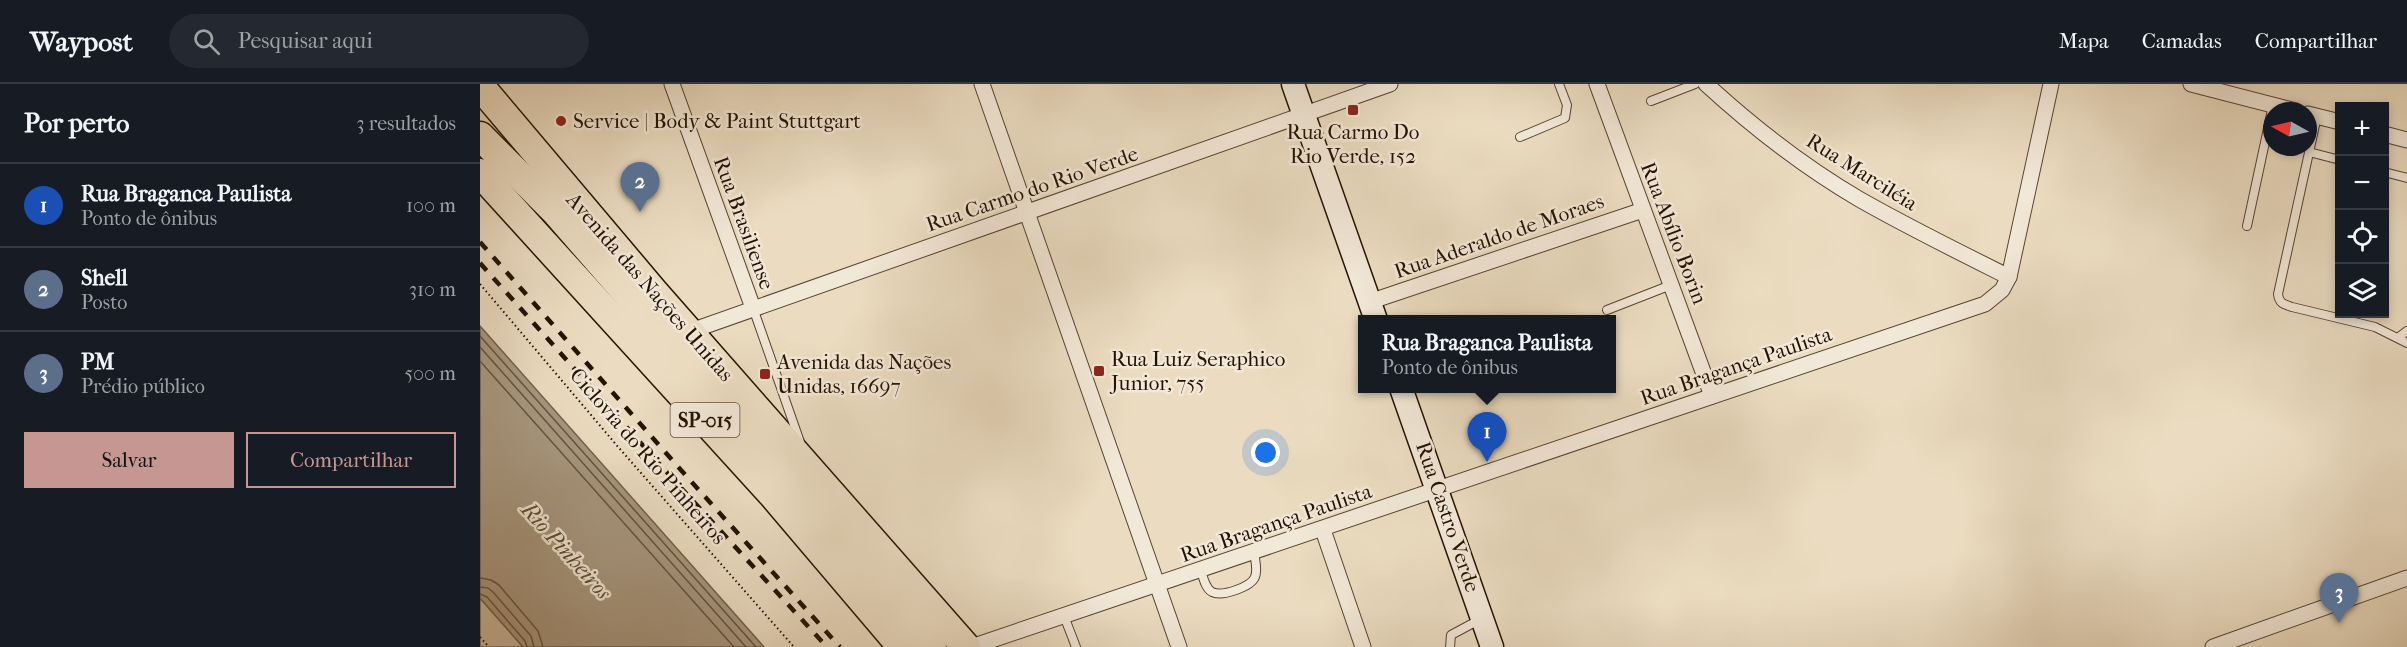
<!DOCTYPE html>
<html lang="pt">
<head>
<meta charset="utf-8">
<style>
	:root { --surface:#171b24; --page:#242831; --text:#f1f3f6; --muted:#9ea1a6; --line:#363941; --accent:#c59692 }
	body { margin:0; font-family:"IM FELL French Canon",serif; background:var(--page); color:var(--text) }
	.controls { position:absolute; right:18px; top:18px; display:grid; overflow:hidden; border-radius:0px; box-shadow:0 3px 9px #0003 }
	.controls button { width:54px; height:54px; display:grid; place-items:center; padding:0; border:0; border-bottom:2px solid var(--line); background:var(--surface); color:var(--text); font:30px sans-serif }
	.compass { position:absolute; left:1783px; top:18px; width:54px; height:54px; border-radius:50%; background:var(--surface); box-shadow:0 3px 9px #0003; rotate:278deg }
	.you { position:absolute; left:786px; top:369px; width:21px; height:21px; margin:-15px; border:4px solid #fff; border-radius:50%; background:#1a73e8; box-shadow:0 0 0 9px #1a73e833 }
	.badge { display:grid; place-items:center; width:39px; height:39px; border-radius:50%; background:var(--accent); color:#fff; font-size:20px; font-weight:700 }
	.pin { position:absolute; translate:-50% -50px; filter:drop-shadow(0 2px 3px #0008) }
	.pin::after { content:''; position:absolute; top:32px; width:21px; height:18px; background:inherit; clip-path:polygon(0 0,100% 0,50% 100%) }
	.popup { position:absolute; left:878px; top:231px; width:258px; height:78px; box-sizing:border-box; display:grid; place-content:center; border-radius:0px; background:var(--surface); filter:drop-shadow(0 2px 4px #0005); font-size:20px; white-space:nowrap; color:var(--muted) }
	.popup b { font-size:22px; color:var(--text) }
	.popup::after { content:''; position:absolute; left:50%; top:100%; margin-left:-12px; border:12px solid transparent; border-top-color:var(--surface) }
	.list { margin:0; padding:0; list-style:none }
	h2 { display:flex; justify-content:space-between; align-items:center; height:78px; margin:0; padding:0 24px; font-size:26px }
	h2 small { font-size:20px; font-weight:400; color:var(--muted) }
	.list li { display:grid; grid-template-columns:39px 1fr auto; gap:18px; align-items:center; box-sizing:border-box; height:84px; padding:0 24px; border-top:2px solid var(--line) }
	.list b { display:block; font-size:22px; white-space:nowrap }
	.list p { margin:0; font-size:20px; white-space:nowrap; color:var(--muted) }
	.list em { font-size:20px; font-style:normal; color:var(--muted) }
	.actions { display:flex; gap:12px; padding:18px 24px }
	.actions a { flex:1; padding:14px 0; border:2px solid var(--accent); border-radius:0px; text-align:center; font-size:21px; color:var(--accent) }
	.actions .main { background:var(--accent); color:#111 }
	.icon { flex:none; width:33px; height:33px; fill:none; stroke:currentColor; stroke-width:2; stroke-linecap:round; stroke-linejoin:round }
	.map { position:relative; flex:none; width:1927px; height:563px; overflow:hidden }
	header { display:flex; align-items:center; gap:36px; box-sizing:border-box; height:84px; padding:0 30px; background:var(--surface); border-bottom:2px solid var(--line) }
	header strong { font-size:28px }
	nav { display:flex; gap:33px; margin-inline-start:auto; font-size:21px }
	.search { width:420px; height:54px; background:var(--page); display:flex; align-items:center; gap:15px; box-sizing:border-box; padding:0 21px; border-radius:33px; color:var(--muted); font-size:22px }
	main { display:flex }
	aside { flex:1; background:var(--surface) }
	.map>svg:first-child { display:block }
</style>
</head>
<body>
<header>
<strong>Waypost</strong>
<div class="search"><svg class="icon" aria-label="search" viewBox="0 0 24 24"><circle cx="10" cy="10" r="6"/><path d="M15 15l6 6"/></svg>Pesquisar aqui</div>
<nav><a>Mapa</a><a>Camadas</a><a>Compartilhar</a></nav>
</header>
<main>
<aside>
<h2>Por perto<small>3 resultados</small></h2>
<ul class="list">
<li><span class="badge" style="background:#1a4fb4">1</span><div><b>Rua Braganca Paulista</b><p>Ponto de ônibus</p></div><em>100 m</em></li>
<li><span class="badge" style="background:#5c6f8a">2</span><div><b>Shell</b><p>Posto</p></div><em>310 m</em></li>
<li><span class="badge" style="background:#5c6f8a">3</span><div><b>PM</b><p>Prédio público</p></div><em>500 m</em></li>
</ul>
<div class="actions"><a class="main">Salvar</a><a>Compartilhar</a></div>
</aside>
<div class="map">
<svg width="1927" height="563" viewBox="0 0 1927 563">
	<rect width="100%" height="100%" fill="#ebdcc1"/>
	<filter id="stains"><feTurbulence type="fractalNoise" baseFrequency=".00333" numOctaves="4"/><feColorMatrix values="0 0 0 0 .2 0 0 0 0 .09 0 0 0 0 .02 0 0 0 .5 -.17"/></filter>
	<radialGradient id="worn" r=".72"><stop offset=".6" stop-color="#630" stop-opacity="0"/><stop offset="1" stop-color="#630" stop-opacity=".3"/></radialGradient>
	<polygon fill="#c9baa0" stroke="#766650" stroke-width="1.5" points="0,514 43,563 0,563"/>
	<polygon fill="#a7977f" stroke="#72624c" stroke-width="1.5" points="0,242 284,563 43,563 0,514"/>
	<g fill="none" stroke-linecap="round" stroke-linejoin="round">
		<g stroke="#655440" stroke-width="1.5">
			<polyline points="0,252 276,563"/>
			<polyline points="0,263 266,563"/>
			<polyline points="0,277 254,563"/>
			<polyline points="0,494 11,496 19,501 58,547 63,563"/>
			<polyline points="0,503 8,504 13,508 51,552 54,563"/>
			<polyline points="0,510 7,513 45,557 47,563"/>
		</g>
		<defs>
			<g id="lane">
				<polyline points="1171,17 1215,0"/>
				<path d="M1837 32 1798 210C1799 219 1803 220 1812 223L1895 243 1927 259"/>
				<polyline points="1040,53 1085,34 1087,21 1079,0"/>
				<polyline points="1829,68 1860,76"/>
				<polyline points="1904,88 1927,94"/>
				<polyline points="1767,142 1793,21"/>
				<polyline points="273,224 320,358"/>
				<polyline points="1127,226 1191,201"/>
				<polyline points="1919,253 1927,247"/>
				<path d="M721 486C723 493 725 504 732 508 742 513 771 503 775 493 778 485 775 476 774 468"/>
				<polyline points="584,532 596,563"/>
				<polyline points="970,563 971,551 999,536"/>
			</g>
			<g id="street">
				<polyline points="192,0 273,224"/>
				<polyline points="502,0 699,563"/>
				<polyline points="1117,0 1232,312"/>
				<path d="M1226 0C1273 43 1324 83 1379 115 1428 143 1479 168 1529 193"/>
				<polyline points="1711,0 1816,27"/>
				<polyline points="1828,30 1860,38"/>
				<polyline points="1904,50 1927,56"/>
				<polyline points="889,218 1163,126"/>
				<polyline points="208,248 910,0"/>
				<polyline points="843,446 883,563"/>
				<polyline points="491,563 1505,220 1522,206 1529,193 1571,0"/>
				<polyline points="1733,563 1927,494"/>
			</g>
			<g id="secondary">
				<polyline points="813,0 896,236"/>
				<polyline points="921,304 1012,563"/>
			</g>
			<g id="highway">
				<polyline points="0,2 174,208 486,563"/>
				<polyline points="0,52 75,127 380,477 452,563"/>
				<polyline points="0,89 292,410 422,563"/>
			</g>
		</defs>
		<use href="#lane" stroke="#554430" stroke-width="10"/>
		<use href="#street" stroke="#554430" stroke-width="17"/>
		<use href="#secondary" stroke="#231200" stroke-width="25"/>
		<use href="#highway" stroke="#231200" stroke-width="31"/>
		<g stroke="#231200" stroke-width="2" stroke-dasharray="1.5 3" stroke-linecap="butt">
			<polyline points="0,200 139,364 314,563"/>
			<polyline points="0,553 9,563"/>
		</g>
		<use href="#lane" stroke="#f2e8d7" stroke-width="8"/>
		<use href="#street" stroke="#f2e8d7" stroke-width="15"/>
		<use href="#secondary" stroke="#f2e8d7" stroke-width="22"/>
		<use href="#highway" stroke="#ebdcc1" stroke-width="28"/>
		<g stroke="#231200" stroke-width="4.5" stroke-dasharray="10 10" stroke-linecap="butt">
			<polyline points="0,158 200,385 360,563"/>
			<polyline points="0,179 192,394 347,563"/>
		</g>
	</g>
	<g fill="#8f2418" stroke="#f2e8d7" stroke-width="2">
		<rect x="867" y="20" width="12" height="12" rx="3"/>
		<circle cx="81" cy="37" r="6"/>
		<rect x="613" y="281" width="12" height="12" rx="3"/>
		<rect x="279" y="284" width="12" height="12" rx="3"/>
	</g>
	<g text-anchor="middle" dominant-baseline="central" stroke-width="5" stroke-linejoin="round" paint-order="stroke">
		<rect fill="#f2e8d7" stroke="#615240" stroke-width="1.5" x="190.5" y="319" width="69" height="34" rx="4.5"/>
		<g font-size="20" font-weight="bold" fill="#231200">
			<text x="225" y="336">SP-015</text>
		</g>
		<g font-size="21" fill="#231200" stroke="#f2e8d7" text-anchor="start">
			<text x="93" y="37">Service | Body &amp; Paint Stuttgart</text>
			<text x="873" y="48" text-anchor="middle">Rua Carmo Do<tspan x="873" dy="24">Rio Verde, 152</tspan></text>
			<text x="631" y="275">Rua Luiz Seraphico<tspan x="631" dy="24">Junior, 755</tspan></text>
			<text x="297" y="278">Avenida das Nações<tspan x="297" dy="24">Unidas, 16697</tspan></text>
		</g>
		<g font-size="21" fill="#231200" stroke="#f2e8d7">
			<text transform="translate(1382 88) rotate(32)">Rua Marciléia</text>
			<text transform="translate(552 105) rotate(-19)">Rua Carmo do Rio Verde</text>
			<text transform="translate(264 139) rotate(70)">Rua Brasiliense</text>
			<text transform="translate(1194 149) rotate(69)">Rua Abílio Borin</text>
			<text transform="translate(1019 152) rotate(-19)">Rua Aderaldo de Moraes</text>
			<text transform="translate(170 203) rotate(49)">Avenida das Nações Unidas</text>
			<text transform="translate(1256 282) rotate(-19)">Rua Bragança Paulista</text>
			<text transform="translate(168 372) rotate(49)">Ciclovia do Rio Pinheiros</text>
			<text transform="translate(968 433) rotate(71)">Rua Castro Verde</text>
			<text transform="translate(796 439) rotate(-19)">Rua Bragança Paulista</text>
		</g>
		<g font-size="22" font-style="italic" fill="#5e4e39" stroke="#f2e8d7">
			<text transform="translate(86 467) rotate(48)">Rio Pinheiros</text>
		</g>
	</g>
	<rect width="100%" height="100%" filter="url(#stains)"/>
	<rect width="100%" height="100%" fill="url(#worn)"/>
</svg>
<div class="controls">
<button>+</button>
<button>−</button>
<button><svg class="icon" aria-label="locate" viewBox="0 0 24 24"><circle cx="12" cy="12" r="6"/><path d="M12 2v4M12 18v4M2 12h4M18 12h4"/></svg></button>
<button><svg class="icon" aria-label="layers" viewBox="0 0 24 24"><path d="M12 4l9 5-9 5-9-5zM3 14l9 5 9-5"/></svg></button>
</div>
<svg class="compass" viewBox="-18 -18 36 36"><path d="M0-13l5 13h-10z" fill="#e53935"/><path d="M0 13l5-13h-10z" fill="#9ea1a6"/></svg>
<div class="you"></div>
<div class="pin badge" style="left:1007px;top:378px;background:#1a4fb4">1</div>
<div class="popup"><b>Rua Braganca Paulista</b>Ponto de ônibus</div>
<div class="pin badge" style="left:160px;top:128px;background:#5c6f8a">2</div>
<div class="pin badge" style="left:1859px;top:539px;background:#5c6f8a">3</div>
</div>
</main>
</body>
</html>
